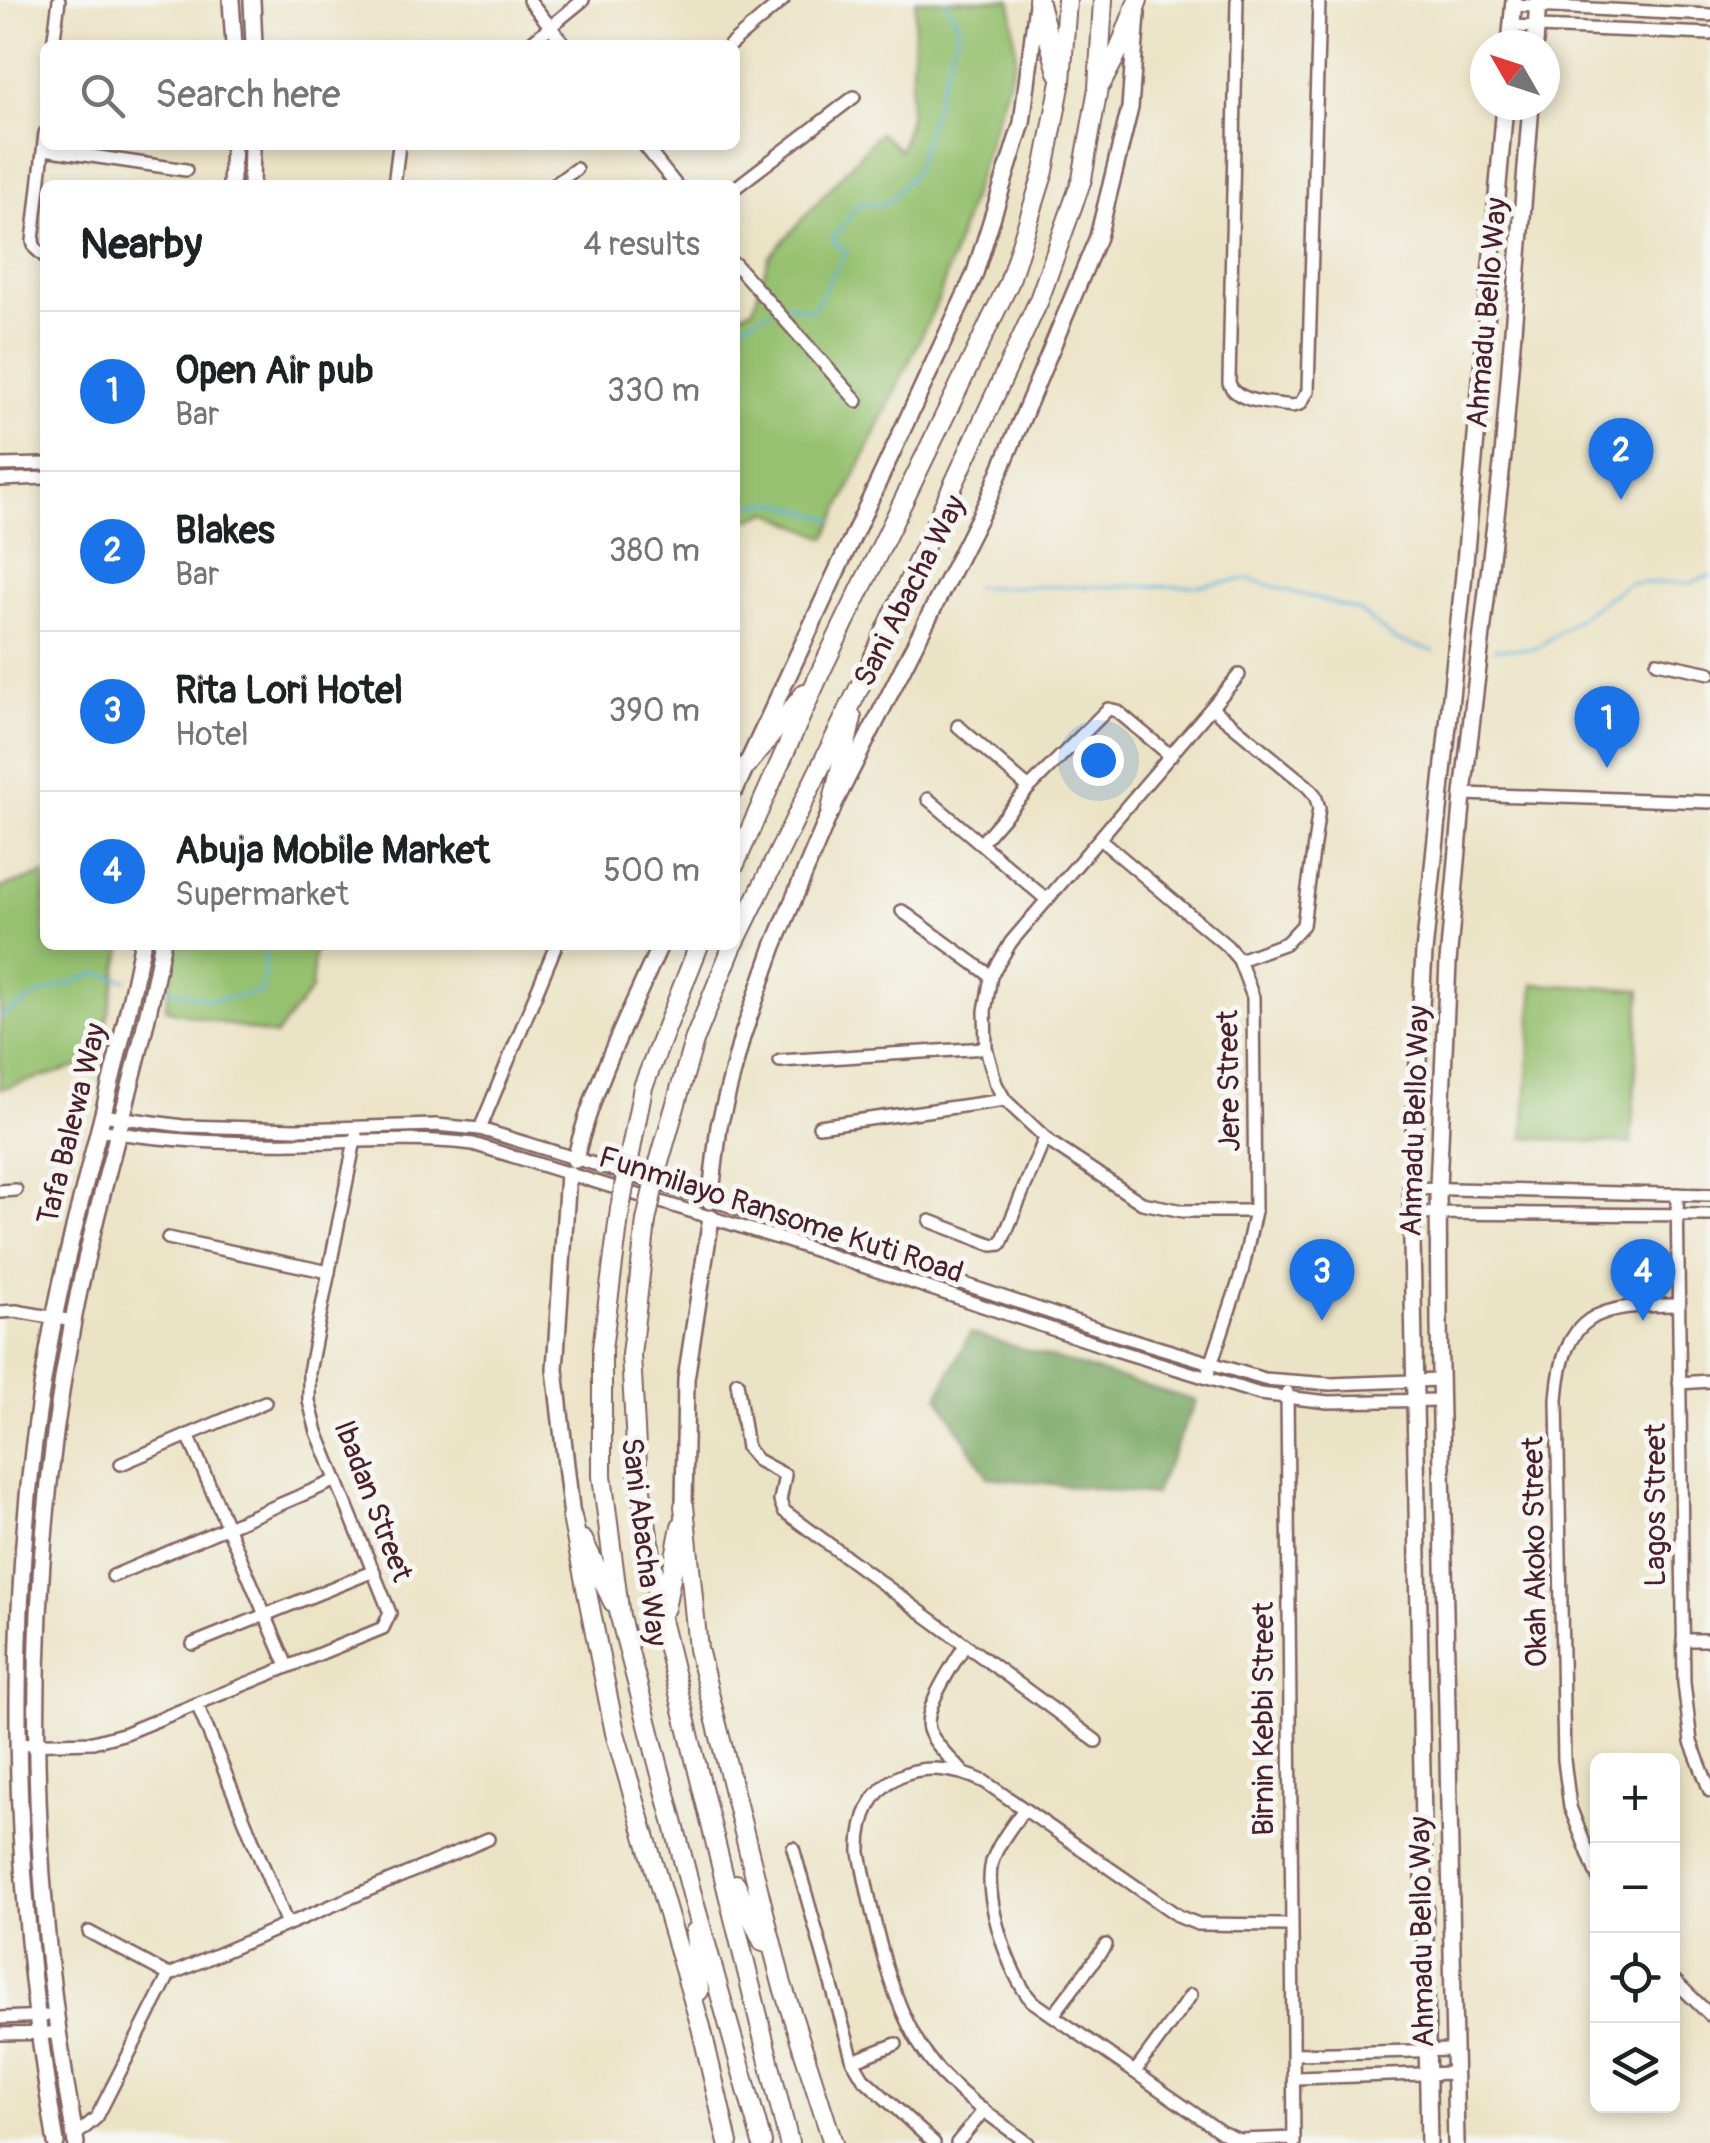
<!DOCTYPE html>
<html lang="en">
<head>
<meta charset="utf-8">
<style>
	:root { --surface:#fff; --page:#f6f6f6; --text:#202124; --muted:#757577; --line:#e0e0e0; --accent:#1a73e8 }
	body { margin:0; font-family:Pangolin,sans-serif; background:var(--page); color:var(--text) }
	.controls { position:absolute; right:30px; bottom:30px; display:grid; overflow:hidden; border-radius:15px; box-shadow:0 5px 15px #0003 }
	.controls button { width:90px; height:90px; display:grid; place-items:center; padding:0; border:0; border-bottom:2px solid var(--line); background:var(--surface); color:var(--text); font:50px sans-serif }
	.compass { position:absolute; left:1470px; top:30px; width:90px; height:90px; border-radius:50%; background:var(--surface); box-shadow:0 5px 15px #0003; rotate:309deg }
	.you { position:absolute; left:1098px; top:760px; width:35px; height:35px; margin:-25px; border:8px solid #fff; border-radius:50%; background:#1a73e8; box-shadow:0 0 0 15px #1a73e833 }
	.badge { display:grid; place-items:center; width:65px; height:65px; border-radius:50%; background:var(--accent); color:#fff; font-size:32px; font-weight:700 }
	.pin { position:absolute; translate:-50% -82px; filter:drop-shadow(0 2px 5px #0008) }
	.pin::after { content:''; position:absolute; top:52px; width:35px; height:30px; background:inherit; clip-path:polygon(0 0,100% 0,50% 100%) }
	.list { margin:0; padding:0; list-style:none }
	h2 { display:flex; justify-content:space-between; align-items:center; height:130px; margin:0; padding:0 40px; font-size:42px }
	h2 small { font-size:32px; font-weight:400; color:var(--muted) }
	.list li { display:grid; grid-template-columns:65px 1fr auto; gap:30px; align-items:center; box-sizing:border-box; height:160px; padding:0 40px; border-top:2px solid var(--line) }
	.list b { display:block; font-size:38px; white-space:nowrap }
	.list p { margin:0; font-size:32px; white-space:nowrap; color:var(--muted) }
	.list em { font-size:32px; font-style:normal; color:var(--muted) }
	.icon { flex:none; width:55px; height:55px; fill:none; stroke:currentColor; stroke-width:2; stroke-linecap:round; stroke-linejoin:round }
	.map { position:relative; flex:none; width:1710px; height:2143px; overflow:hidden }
	.search { position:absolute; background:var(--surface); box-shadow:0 5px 15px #0003; left:40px; top:40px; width:700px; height:110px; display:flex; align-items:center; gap:25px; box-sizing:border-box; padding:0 35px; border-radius:15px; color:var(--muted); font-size:38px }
	.panel { position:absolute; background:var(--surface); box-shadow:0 5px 15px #0003; left:40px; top:180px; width:700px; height:770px; border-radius:15px }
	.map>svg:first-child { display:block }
</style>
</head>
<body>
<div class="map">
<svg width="1710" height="2143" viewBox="0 0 1710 2143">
	<rect width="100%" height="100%" fill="#f6f6f2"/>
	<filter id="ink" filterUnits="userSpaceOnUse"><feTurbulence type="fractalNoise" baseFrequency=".01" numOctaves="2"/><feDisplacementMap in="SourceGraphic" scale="20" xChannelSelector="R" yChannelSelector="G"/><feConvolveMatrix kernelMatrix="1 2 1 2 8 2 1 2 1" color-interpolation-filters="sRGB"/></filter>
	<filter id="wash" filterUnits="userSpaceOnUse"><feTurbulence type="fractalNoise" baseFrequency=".0048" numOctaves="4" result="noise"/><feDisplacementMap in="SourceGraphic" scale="40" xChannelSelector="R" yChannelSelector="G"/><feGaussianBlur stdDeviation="2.25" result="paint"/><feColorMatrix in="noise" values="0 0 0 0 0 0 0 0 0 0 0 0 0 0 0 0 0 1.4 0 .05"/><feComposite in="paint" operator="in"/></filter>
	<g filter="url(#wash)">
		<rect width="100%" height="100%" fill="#ebe3c5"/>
		<g fill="#96c16f" stroke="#70704d" stroke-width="2.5">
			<polygon points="916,0 1011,0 1016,57 939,298 826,538 769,512 735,525 735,316 753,308 769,257 879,133 900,150 909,121"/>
			<polygon points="45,874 45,945 123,945 98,1061 0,1089 0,888"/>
			<polygon points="177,945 315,945 311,990 275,1036 165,1009"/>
			<polygon points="1534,984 1641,990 1631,1144 1524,1138"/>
		</g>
		<polygon fill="#78a762" stroke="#616346" stroke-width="2.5" points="970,1333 1196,1401 1154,1495 988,1477 938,1396"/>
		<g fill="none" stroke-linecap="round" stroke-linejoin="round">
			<g stroke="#66b5e0" stroke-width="2.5">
				<polyline points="779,307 787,304 812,311 846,252 832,239 861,203 886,204 914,173 959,27 945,0"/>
				<polyline points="735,328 771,310"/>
				<polyline points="735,505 780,503 834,520"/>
				<polyline points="974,587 1197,586 1248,579 1359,611 1395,640 1434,651"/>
				<polyline points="1495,649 1535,649 1628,583 1691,583 1710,576"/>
				<polyline points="159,988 211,1000 262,993 266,945"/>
				<polyline points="0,1017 43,993 98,973 127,980"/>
			</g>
		</g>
	</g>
	<g filter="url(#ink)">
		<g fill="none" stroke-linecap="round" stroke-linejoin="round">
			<defs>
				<g id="minor">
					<polyline points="529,0 565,45"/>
					<path d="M1237 0 1229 383C1236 403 1273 403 1292 406L1300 404 1308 391 1319 0"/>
					<polyline points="1513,5 1710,15"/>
					<polyline points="1512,26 1710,34"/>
					<polyline points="53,45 59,0"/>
					<polyline points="528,45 583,0"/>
					<polyline points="730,45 783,0"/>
					<polyline points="45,133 33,241 35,248 45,257"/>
					<polyline points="644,145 676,185"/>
					<polyline points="44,149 186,170"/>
					<polyline points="394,185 399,145"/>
					<polyline points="554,185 576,169"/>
					<polyline points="735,188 854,97"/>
					<polyline points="735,264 857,401"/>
					<polyline points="0,465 45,464"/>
					<polyline points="0,480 45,478"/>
					<polyline points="1657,662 1710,673"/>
					<polyline points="1239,675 1011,942 991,976 985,1011 986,1048 996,1084 1005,1100 1051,1143 1142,1203 1183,1211 1255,1211"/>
					<polyline points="1212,708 1307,786 1315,795 1319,808 1303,925 1286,943 1239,960"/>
					<polyline points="958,726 1029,788"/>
					<polyline points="1463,794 1710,802"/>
					<polyline points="928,799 1046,899"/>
					<polyline points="1101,840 1227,946 1239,960 1253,997 1255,1211 1242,1272 1209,1371"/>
					<polyline points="981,843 1029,788 1108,709 1117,711 1171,756"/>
					<polyline points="902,911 991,976"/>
					<polyline points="780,1061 986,1048"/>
					<polyline points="102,1115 183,1126 296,1129 436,1125 480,1129 724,1204 1114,1334 1264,1379 1330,1384 1440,1380"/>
					<polyline points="819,1126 1005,1100"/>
					<polyline points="480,1129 556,945"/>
					<path d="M98 1130C163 1141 231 1144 297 1143 356 1142 414 1137 473 1144L787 1241 1109 1348 1260 1394 1328 1402 1441 1400"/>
					<polyline points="1411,1188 1710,1195"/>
					<polyline points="0,1191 16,1190"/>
					<polyline points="1677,1194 1684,1683 1691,1742 1710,1791"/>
					<polyline points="1411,1213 1710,1215"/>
					<polyline points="930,1221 993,1245 1001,1244 1045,1138"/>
					<polyline points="168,1238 329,1272"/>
					<polyline points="0,1312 16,1311 73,1321"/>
					<polyline points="737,1382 747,1448 757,1460 785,1475 780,1501 784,1511 1096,1741"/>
					<polyline points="1679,1383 1710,1381"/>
					<polyline points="1287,1392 1294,2143"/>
					<polyline points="188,1435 287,1666"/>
					<polyline points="121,1464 265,1402"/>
					<polyline points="113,1576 337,1480"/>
					<polyline points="1683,1640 1710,1640"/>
					<polyline points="193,1644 374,1571"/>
					<polyline points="197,1704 287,1924"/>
					<polyline points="19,1744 93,1742 123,1734 383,1628 390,1613 317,1432 309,1401 309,1372 356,1135"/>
					<path d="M961 1770C951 1759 936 1746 930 1732 920 1711 954 1664 965 1645"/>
					<path d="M1024 1809C1013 1825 998 1843 992 1862 983 1896 1009 1976 1032 2001L1221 2132 1239 2140 1294 2138"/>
					<polyline points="793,1848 853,2061 863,2078 934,2143"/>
					<path d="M1598 1878 1570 1807 1564 1760 1557 1400C1563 1313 1597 1305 1677 1305"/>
					<polyline points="89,1932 169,1975 488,1839"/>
					<polyline points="1672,1978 1710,2015"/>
					<polyline points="1053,2015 1106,1945"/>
					<polyline points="0,2018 45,2016"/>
					<polyline points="0,2034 57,2033"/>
					<polyline points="1295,2054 1452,2050"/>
					<polyline points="853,2061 896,2044"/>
					<polyline points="1135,2072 1191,1995"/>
					<polyline points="1295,2078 1453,2073"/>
					<polyline points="75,2136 97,2117 169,1975"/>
					<polyline points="957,2143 984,2110"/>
					<path d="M1028 2143C995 2119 959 2095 933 2064 890 2011 873 1919 860 1853 858 1776 921 1751 985 1782L1180 1917 1198 1924 1290 1925"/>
				</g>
				<g id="major">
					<polyline points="231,0 234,45"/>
					<polyline points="252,0 254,45"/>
					<polyline points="1510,45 1514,0"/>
					<polyline points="1535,45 1538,0"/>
					<polyline points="231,185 233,145"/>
					<polyline points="251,185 252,145"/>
					<polyline points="735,790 974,276 1022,123 1037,4"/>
					<path d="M575 1160C593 1085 629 1015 660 945"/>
					<polyline points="568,1174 555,1369 572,1517"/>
					<polyline points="710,1201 719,1126 742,1037 774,946 831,810 988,500 1098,237 1130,108 1137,14"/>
					<polyline points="684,1506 686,1379 711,1218"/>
					<path d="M56 2143C12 1888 2 1607 48 1351 72 1214 116 1081 142 945"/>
					<path d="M76 2143C26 1873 22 1591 73 1321 97 1195 139 1072 162 945"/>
					<polyline points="1429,2143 1411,1188 1424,952 1464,574 1505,105"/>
					<polyline points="1456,2143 1439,1323 1438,1187 1448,962 1463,794 1503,456 1531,105"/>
				</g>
				<g id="highway">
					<polyline points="1038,0 1058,72"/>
					<polyline points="1101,84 1119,50 1138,0"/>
					<polyline points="747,765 805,693"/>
					<polyline points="831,810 852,718"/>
					<polyline points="735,864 820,673 1009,283 1044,171 1061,81 1067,0"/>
					<polyline points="735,942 860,686 1039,300 1082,179 1098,88 1103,0"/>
					<polyline points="631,1149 643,1087 699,945"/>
					<polyline points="658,1166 694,1041 733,945"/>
					<polyline points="620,1209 602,1349 602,1476 620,1617 693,1898 762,2143"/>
					<polyline points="646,1221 631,1355 637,1465 662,1624 789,2143"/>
					<polyline points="684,1506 698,1649 782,1984 833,2143"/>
					<polyline points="572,1517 615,1733 701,2027 728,2143"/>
					<polyline points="583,1540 613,1602"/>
					<polyline points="665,1608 681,1526"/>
					<polyline points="736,1884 763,1942"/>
					<polyline points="695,1932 699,1991"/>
				</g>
			</defs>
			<use href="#minor" stroke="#826461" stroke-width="16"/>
			<use href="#major" stroke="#826461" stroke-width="20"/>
			<use href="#highway" stroke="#826461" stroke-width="22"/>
			<use href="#minor" stroke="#fff" stroke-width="11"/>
			<use href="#major" stroke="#fff" stroke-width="15"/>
			<use href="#highway" stroke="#fff" stroke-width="18"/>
			<defs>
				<g id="highway-bridge">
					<polyline points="620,1209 631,1149"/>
					<polyline points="646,1221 658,1166"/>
				</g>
			</defs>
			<use href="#highway-bridge" stroke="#826461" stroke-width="22" stroke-linecap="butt"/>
			<use href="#highway-bridge" stroke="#fff" stroke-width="18"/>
		</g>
	</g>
	<g text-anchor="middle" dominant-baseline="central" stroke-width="10" stroke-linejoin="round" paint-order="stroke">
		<g font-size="30" fill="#4a1f2b" stroke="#f6f6f2">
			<text transform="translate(1487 313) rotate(-85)">Ahmadu Bello Way</text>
			<text transform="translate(910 591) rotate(-63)">Sani Abacha Way</text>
			<text transform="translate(1229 1081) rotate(-91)">Jere Street</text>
			<text transform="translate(1415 1121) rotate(-88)">Ahmadu Bello Way</text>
			<text transform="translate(72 1124) rotate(-76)">Tafa Balewa Way</text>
			<text transform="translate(781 1215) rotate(18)">Funmilayo Ransome Kuti Road</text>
			<text transform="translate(373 1501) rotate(69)">Ibadan Street</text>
			<text transform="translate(1655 1505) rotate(-90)">Lagos Street</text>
			<text transform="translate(644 1542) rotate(83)">Sani Abacha Way</text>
			<text transform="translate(1535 1552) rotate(-91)">Okah Akoko Street</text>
			<text transform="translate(1263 1719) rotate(-90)">Birnin Kebbi Street</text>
			<text transform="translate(1422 1932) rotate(-91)">Ahmadu Bello Way</text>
		</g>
	</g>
</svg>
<div class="controls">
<button>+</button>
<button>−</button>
<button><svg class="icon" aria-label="locate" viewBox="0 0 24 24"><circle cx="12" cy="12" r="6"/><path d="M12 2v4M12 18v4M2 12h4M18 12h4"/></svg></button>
<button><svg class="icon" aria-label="layers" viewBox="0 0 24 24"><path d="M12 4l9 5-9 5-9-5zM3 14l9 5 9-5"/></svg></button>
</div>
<svg class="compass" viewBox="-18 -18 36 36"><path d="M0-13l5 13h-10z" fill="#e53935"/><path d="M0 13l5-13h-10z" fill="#757577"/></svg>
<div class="you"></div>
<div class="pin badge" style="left:1607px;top:768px">1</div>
<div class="pin badge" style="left:1621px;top:500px">2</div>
<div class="pin badge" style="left:1322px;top:1321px">3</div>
<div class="pin badge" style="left:1643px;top:1321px">4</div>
<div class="search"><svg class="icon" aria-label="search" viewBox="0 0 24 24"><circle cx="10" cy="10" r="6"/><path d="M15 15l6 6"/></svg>Search here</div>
<section class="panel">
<h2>Nearby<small>4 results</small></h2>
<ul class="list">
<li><span class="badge">1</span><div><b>Open Air pub</b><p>Bar</p></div><em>330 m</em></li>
<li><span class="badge">2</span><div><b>Blakes</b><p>Bar</p></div><em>380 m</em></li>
<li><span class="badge">3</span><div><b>Rita Lori Hotel</b><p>Hotel</p></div><em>390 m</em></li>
<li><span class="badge">4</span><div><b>Abuja Mobile Market</b><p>Supermarket</p></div><em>500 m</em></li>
</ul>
</section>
</div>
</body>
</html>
